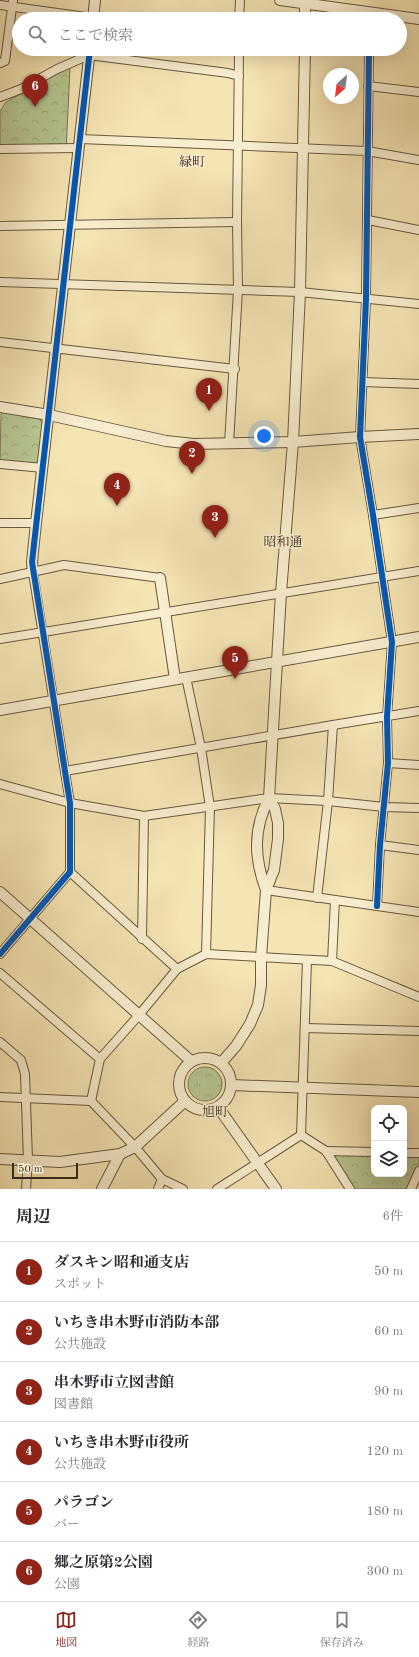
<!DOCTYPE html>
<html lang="ja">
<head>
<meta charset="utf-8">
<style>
	:root { --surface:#fff; --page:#f7f7f7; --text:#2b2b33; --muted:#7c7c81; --line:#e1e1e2; --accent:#8f2418 }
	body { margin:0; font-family:"Old Standard TT","Noto Serif JP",serif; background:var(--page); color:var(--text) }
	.controls { position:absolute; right:12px; bottom:12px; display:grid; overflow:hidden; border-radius:8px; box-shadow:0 4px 16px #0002 }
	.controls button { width:36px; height:36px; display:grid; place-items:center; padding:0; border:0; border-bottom:1px solid var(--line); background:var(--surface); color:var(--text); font:20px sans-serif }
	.compass { position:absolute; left:323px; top:68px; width:36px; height:36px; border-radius:50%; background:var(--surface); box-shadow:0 4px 16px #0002; rotate:208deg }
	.scale { position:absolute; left:12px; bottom:10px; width:66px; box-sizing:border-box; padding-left:4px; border:2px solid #3b2b18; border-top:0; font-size:11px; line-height:14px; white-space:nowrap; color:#3b2b18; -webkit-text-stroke:3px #f8edce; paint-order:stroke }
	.you { position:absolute; left:264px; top:436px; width:14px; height:14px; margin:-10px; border:3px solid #fff; border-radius:50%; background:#1a73e8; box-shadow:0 0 0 6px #1a73e833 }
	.badge { display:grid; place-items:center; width:26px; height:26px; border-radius:50%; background:var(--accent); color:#fff; font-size:13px; font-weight:700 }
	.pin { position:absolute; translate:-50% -33px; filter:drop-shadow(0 1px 2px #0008) }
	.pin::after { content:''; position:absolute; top:21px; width:14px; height:12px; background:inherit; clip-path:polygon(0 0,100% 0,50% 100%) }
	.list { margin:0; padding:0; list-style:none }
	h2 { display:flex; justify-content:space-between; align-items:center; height:52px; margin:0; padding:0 16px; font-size:17px }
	h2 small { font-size:13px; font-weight:400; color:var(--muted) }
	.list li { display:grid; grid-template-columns:26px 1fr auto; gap:12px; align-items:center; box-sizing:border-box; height:60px; padding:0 16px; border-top:1px solid var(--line) }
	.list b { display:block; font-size:15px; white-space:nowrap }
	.list p { margin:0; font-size:13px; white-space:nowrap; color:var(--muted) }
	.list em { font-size:13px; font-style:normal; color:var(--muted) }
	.icon { flex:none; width:22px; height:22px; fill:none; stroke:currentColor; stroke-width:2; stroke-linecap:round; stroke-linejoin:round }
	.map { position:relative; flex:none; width:419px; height:1189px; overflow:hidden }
	.search { position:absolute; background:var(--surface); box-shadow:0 4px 16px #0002; left:12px; right:12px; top:12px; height:44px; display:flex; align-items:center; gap:10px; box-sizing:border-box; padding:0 14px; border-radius:22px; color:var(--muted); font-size:15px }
	.sheet { height:412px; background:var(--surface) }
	nav { display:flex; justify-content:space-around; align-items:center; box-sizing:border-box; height:56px; border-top:1px solid var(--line); background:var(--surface); font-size:11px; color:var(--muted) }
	nav a { display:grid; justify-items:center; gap:2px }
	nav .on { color:var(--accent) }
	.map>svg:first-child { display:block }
</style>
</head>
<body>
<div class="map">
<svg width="419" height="1189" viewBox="0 0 419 1189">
	<defs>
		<pattern id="grass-tufts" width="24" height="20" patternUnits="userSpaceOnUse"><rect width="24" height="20" fill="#b6c591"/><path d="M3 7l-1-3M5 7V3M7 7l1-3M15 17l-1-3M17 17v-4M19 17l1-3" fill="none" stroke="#9da97c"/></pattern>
		<pattern id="park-crowns" width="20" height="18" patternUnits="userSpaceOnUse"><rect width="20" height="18" fill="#b6c591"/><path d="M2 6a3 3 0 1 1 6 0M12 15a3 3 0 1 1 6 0" fill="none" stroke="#9da97c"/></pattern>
	</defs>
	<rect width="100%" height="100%" fill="#f5e4b4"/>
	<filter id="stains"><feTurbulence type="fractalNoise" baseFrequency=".005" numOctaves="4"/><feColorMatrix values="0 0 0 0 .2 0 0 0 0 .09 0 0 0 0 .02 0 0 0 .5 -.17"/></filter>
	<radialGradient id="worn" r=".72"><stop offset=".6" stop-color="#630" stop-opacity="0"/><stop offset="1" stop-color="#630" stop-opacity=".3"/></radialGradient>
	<circle fill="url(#grass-tufts)" stroke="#787854" cx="205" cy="1084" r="17"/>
	<g fill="url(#park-crowns)" stroke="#787854">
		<polygon points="70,67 66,152 0,148 0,111 6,102"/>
		<polygon points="3,412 40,419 43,426 39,461 35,464 0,460 1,414"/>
		<polygon points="331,1153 374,1154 374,1174 404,1174 404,1154 419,1154 419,1166 412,1189 355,1189"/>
	</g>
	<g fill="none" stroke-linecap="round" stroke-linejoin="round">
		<defs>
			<g id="minor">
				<polyline points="0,5 93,18"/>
				<polyline points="239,19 240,0"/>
				<polyline points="369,49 366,299 360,437 373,515 392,642 387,717 388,763 380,845 377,906"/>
				<polyline points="0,63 5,61 13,0"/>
				<polyline points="368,86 419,92"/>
				<polyline points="0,97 21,89 57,69 89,55 228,73 239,76"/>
				<polyline points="80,139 367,151 419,160"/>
				<polyline points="0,149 79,148"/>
				<polyline points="368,220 419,230"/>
				<polyline points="0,226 237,222"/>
				<polyline points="0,282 300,292 419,304"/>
				<polyline points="0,342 235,369"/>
				<polyline points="363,382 419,384"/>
				<polyline points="229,444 238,290 237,222 239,49"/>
				<polyline points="0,464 43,468"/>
				<polyline points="373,515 419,508"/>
				<polyline points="0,523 36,523"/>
				<polyline points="0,579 64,565 160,578"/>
				<polyline points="0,639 419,571"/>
				<polyline points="186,677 201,748 210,807 206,954"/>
				<polyline points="388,763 419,765"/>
				<polyline points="65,771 333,725 419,711"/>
				<polyline points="0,784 70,803 144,816 269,798 328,801 384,807 419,808"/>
				<polyline points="380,845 419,850"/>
				<polyline points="70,872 177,969"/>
				<polyline points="266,890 419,912"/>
				<polyline points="317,898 328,801 333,725"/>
				<polyline points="142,939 144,816"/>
				<polyline points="0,954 70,872 70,803 33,573"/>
				<polyline points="332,961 335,900"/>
				<polyline points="0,973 100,1059"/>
				<polyline points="305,1028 419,1031"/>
				<polyline points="0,1042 21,1060 25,1074 28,1160 26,1189"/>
				<polyline points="0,1097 91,1101 135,1147 162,1179 183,1189"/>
				<polyline points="91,1101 100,1059 139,1015 177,969 206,954 332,961 419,997"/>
				<polyline points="301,1135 307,960"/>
				<polyline points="301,1135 326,1151 350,1189"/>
				<polyline points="326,1151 374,1152"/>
				<polyline points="404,1153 419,1153"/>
				<polyline points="158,1189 162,1179"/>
				<polyline points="217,1189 301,1135"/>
				<polyline points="411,1189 419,1171"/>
			</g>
			<g id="tertiary">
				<polyline points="280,0 419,19"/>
				<polyline points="93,19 95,0"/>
				<polyline points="305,19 305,4"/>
				<polyline points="0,407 49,415 166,441 194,444 293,442 360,437 419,434"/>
				<polyline points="33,573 32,562 36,523 90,49"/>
				<polyline points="160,578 175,679"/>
				<polyline points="0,710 419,637"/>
				<path d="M266 890C254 858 253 829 269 798L281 593 293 442 300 292 305 49"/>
				<polyline points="0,892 191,1061"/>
				<circle cx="205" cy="1084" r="26"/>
				<polyline points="221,1063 236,1046 250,1024 258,1005 261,985 261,957 266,890 274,870 278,839 278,823 275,809 269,798"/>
				<polyline points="232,1085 419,1092"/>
				<polyline points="218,1107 276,1189"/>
				<polyline points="0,1159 60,1162 120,1154 135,1147 185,1101"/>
				<polyline points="102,1189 120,1154"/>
			</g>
		</defs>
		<use href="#minor" stroke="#6a593f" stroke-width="10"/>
		<use href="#tertiary" stroke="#6a593f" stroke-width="12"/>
		<use href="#minor" stroke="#f8edce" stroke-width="8"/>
		<use href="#tertiary" stroke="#f8edce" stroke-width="10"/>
		<defs>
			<g id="cycleway">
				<polyline points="369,49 366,299 360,437 373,515 392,642 387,717 388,763 380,845 377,906"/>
				<polyline points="0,954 70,872 70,803 32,562 90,49"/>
			</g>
		</defs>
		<use href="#cycleway" stroke="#f8edce" stroke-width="8"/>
		<use href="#cycleway" stroke="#0057b8" stroke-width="6"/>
	</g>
	<g text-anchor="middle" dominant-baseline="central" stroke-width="3" stroke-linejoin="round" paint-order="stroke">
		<g font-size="13" fill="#3b2b18" stroke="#f8edce">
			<text x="192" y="162">緑町</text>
			<text x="283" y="542">昭和通</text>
			<text x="215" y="1112">旭町</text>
		</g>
	</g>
	<rect width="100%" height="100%" filter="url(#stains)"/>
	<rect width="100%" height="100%" fill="url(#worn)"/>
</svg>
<div class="controls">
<button><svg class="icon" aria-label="locate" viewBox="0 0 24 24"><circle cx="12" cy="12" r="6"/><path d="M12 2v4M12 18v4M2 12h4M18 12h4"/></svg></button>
<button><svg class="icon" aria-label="layers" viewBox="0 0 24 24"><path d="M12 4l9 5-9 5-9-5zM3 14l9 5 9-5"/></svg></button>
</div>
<svg class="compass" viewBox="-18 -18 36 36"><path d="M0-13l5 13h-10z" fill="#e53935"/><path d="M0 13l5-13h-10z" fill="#7c7c81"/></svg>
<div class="scale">50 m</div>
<div class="you"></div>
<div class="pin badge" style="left:209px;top:411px">1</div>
<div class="pin badge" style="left:192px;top:474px">2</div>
<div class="pin badge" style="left:215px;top:538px">3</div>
<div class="pin badge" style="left:117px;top:506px">4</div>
<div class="pin badge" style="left:235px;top:679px">5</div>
<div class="pin badge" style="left:35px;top:107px">6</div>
<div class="search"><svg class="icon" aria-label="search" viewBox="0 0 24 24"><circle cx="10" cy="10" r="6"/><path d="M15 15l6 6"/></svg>ここで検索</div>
</div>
<section class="sheet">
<h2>周辺<small>6件</small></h2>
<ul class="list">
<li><span class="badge">1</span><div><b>ダスキン昭和通支店</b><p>スポット</p></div><em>50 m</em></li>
<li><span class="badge">2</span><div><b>いちき串木野市消防本部</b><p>公共施設</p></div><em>60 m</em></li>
<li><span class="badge">3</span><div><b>串木野市立図書館</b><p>図書館</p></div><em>90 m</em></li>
<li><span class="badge">4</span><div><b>いちき串木野市役所</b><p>公共施設</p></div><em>120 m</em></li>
<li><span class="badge">5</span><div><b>パラゴン</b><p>バー</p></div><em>180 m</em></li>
<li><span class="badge">6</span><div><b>郷之原第2公園</b><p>公園</p></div><em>300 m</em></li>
</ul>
</section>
<nav>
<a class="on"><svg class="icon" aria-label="map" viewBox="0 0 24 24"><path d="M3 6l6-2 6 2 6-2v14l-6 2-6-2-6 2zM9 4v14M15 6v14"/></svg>地図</a>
<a><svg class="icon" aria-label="directions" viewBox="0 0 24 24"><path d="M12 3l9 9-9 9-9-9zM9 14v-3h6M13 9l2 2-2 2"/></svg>経路</a>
<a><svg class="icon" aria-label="saved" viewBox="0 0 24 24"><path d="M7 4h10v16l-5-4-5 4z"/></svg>保存済み</a>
</nav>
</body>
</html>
